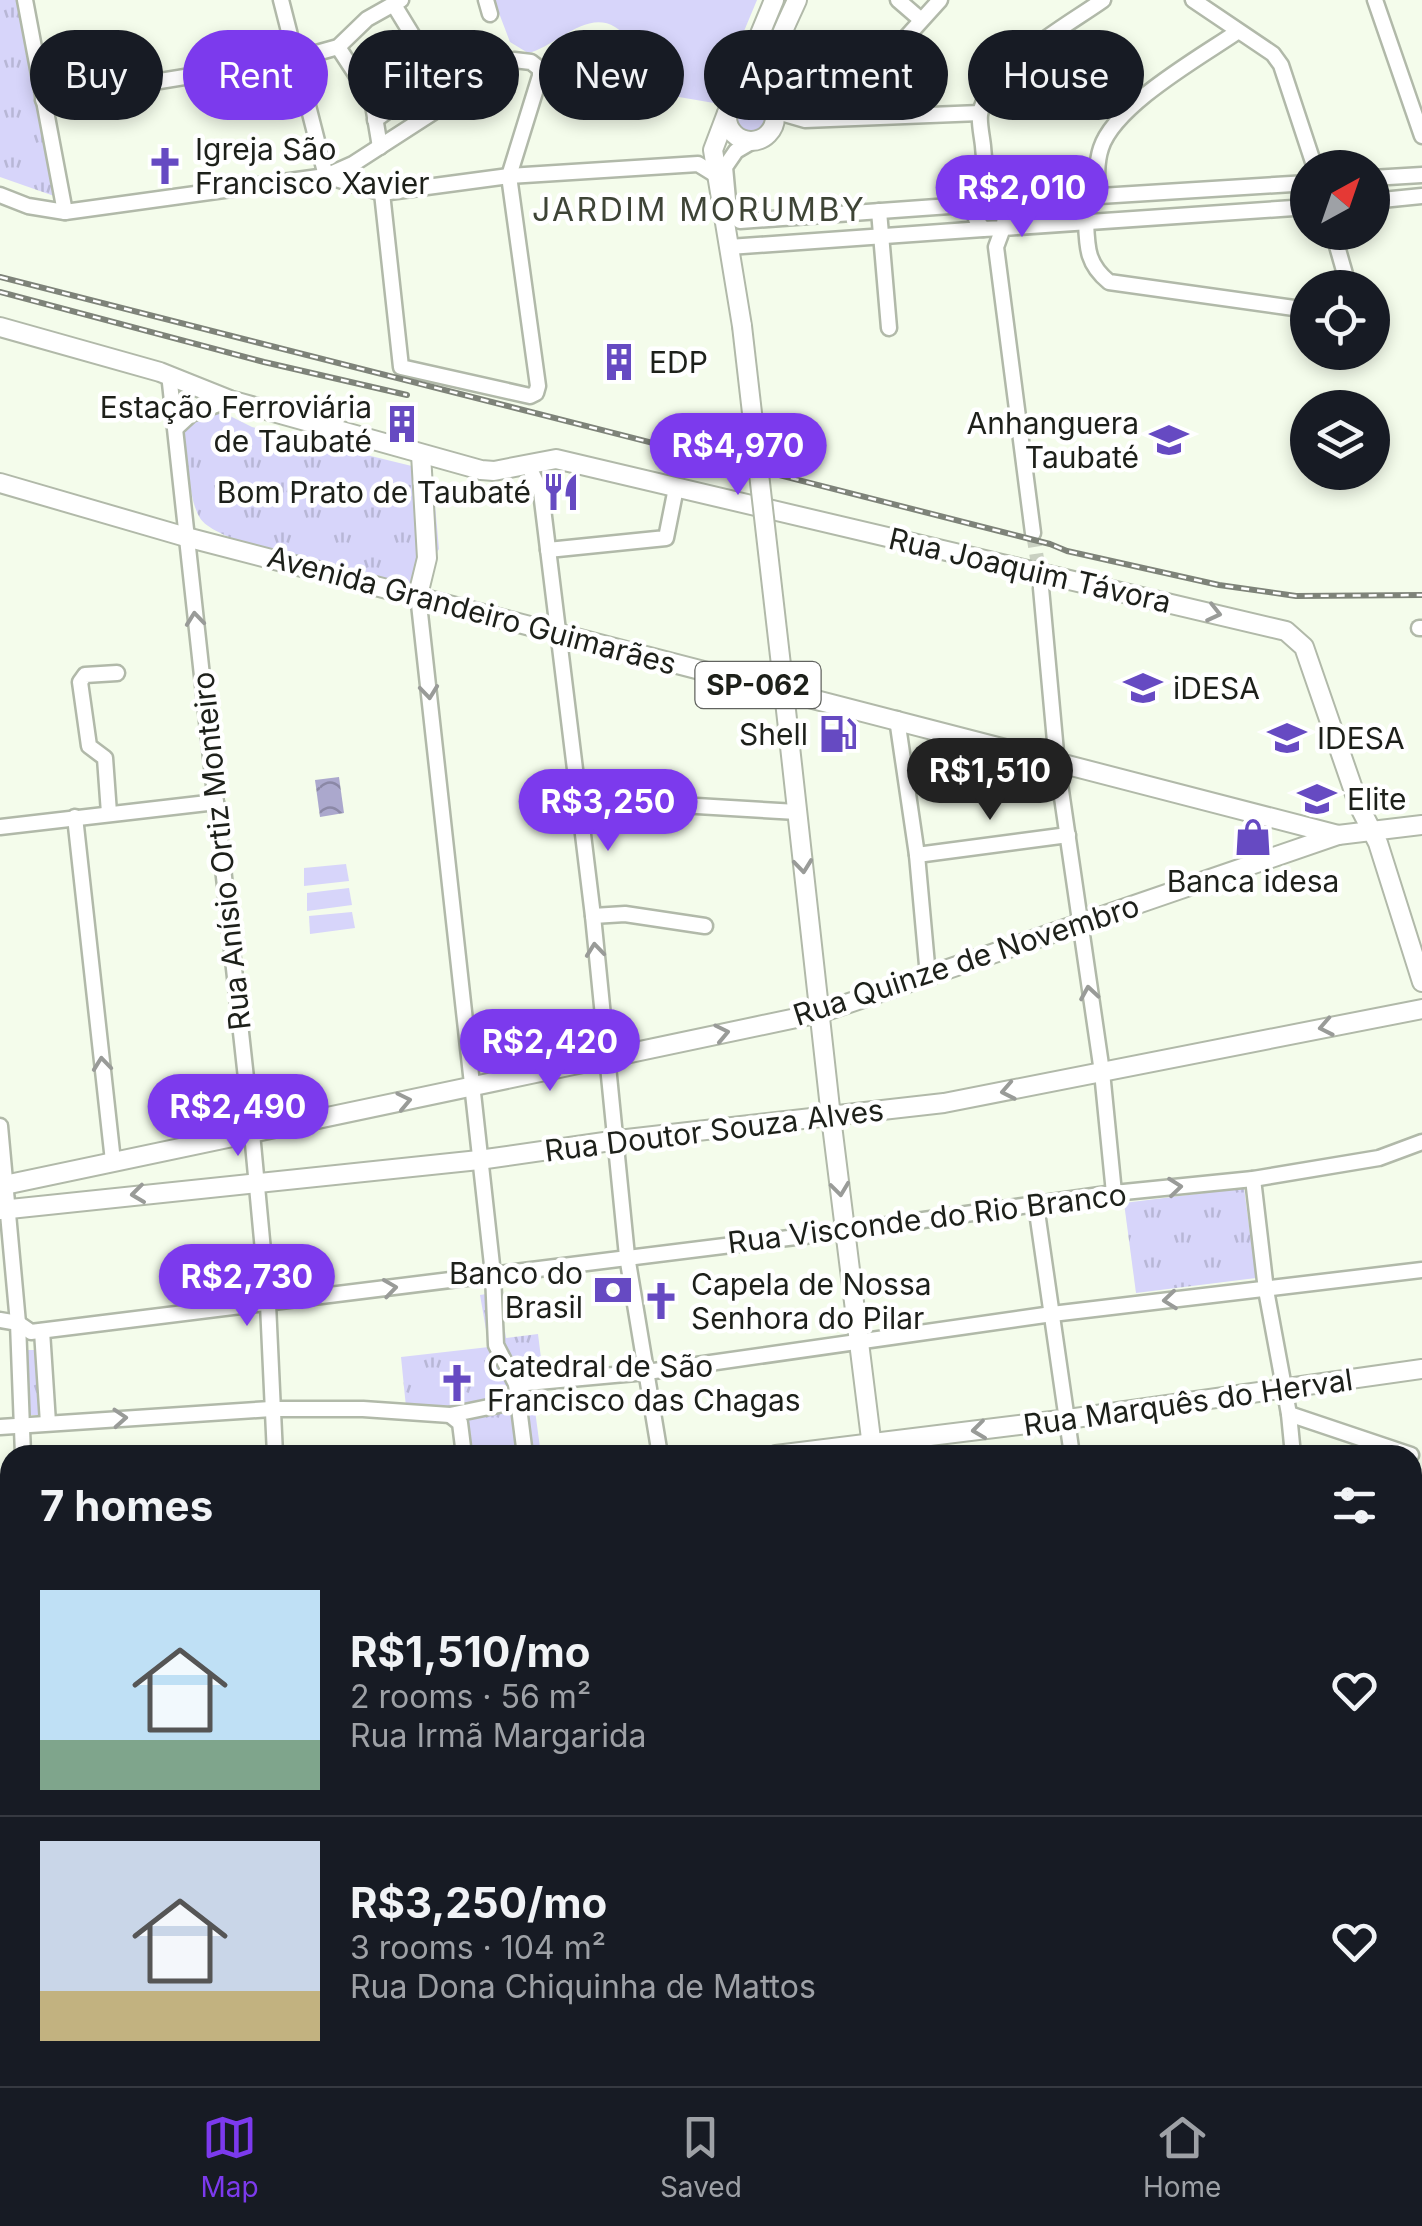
<!DOCTYPE html>
<html lang="en">
<head>
<meta charset="utf-8">
<style>
  :root { --surface:#171b24; --page:#20242c; --text:#f1f3f6; --muted:#9ea1a6; --line:#363941; --accent:#7c3aed }
  body { margin:0; font-family:Inter,sans-serif; background:var(--page); color:var(--text); height:100vh; display:flex; flex-direction:column; font-size:38px; white-space:nowrap }
  * { box-sizing:border-box; margin:0 }
  p { font-size:32px; color:var(--muted) }
  .icon { flex:none; width:55px; height:55px; fill:none; stroke:currentColor; stroke-width:2; stroke-linecap:round; stroke-linejoin:round }
  .map { position:relative; flex:1; overflow:hidden }
  .drawer { position:absolute; left:0px; top:1445px; width:1422px; height:642px; display:flex; flex-direction:column; background:var(--surface); border-radius:30px 30px 0 0; box-shadow:0 5px 15px #0003 }
  .drawer>* { flex:none }
  .banner { position:absolute; left:30px; top:30px; width:1362px; height:90px; display:flex; gap:20px }
  .needle { width:65px; rotate:40deg }
  .controls { position:absolute; left:1290px; top:150px; display:grid; gap:20px }
  .controls a { display:grid; place-items:center; width:100px; height:100px; border-radius:50%; background:var(--surface); box-shadow:0 5px 15px #0003; font-size:50px }
  .price { position:absolute; translate:-50% -85px; padding:0 22px; border-radius:35px; background:var(--accent); color:#fff; font-size:32px; line-height:65px; filter:drop-shadow(0 2px 5px #0008) }
  .price::after { content:''; position:absolute; left:50%; top:60px; width:30px; height:22px; margin-left:-15px; background:inherit; clip-path:polygon(0 0,100% 0,50% 100%) }
  .price.active { background:#222; color:#fff }
  ul { padding:0; list-style:none }
  li { display:flex; align-items:center; gap:30px; height:250px; padding:0 40px }
  li+li { border-top:2px solid var(--line) }
  li span { display:grid; place-items:center; flex:none; width:280px; height:200px; border-radius:0px; color:#555 }
  li>.icon { margin-inline-start:auto }
  span .icon { width:120px; height:120px; fill:#fffc; stroke-width:1 }
  li b { font-size:42px }
  h2 { display:flex; justify-content:space-between; align-items:center; height:120px; padding:0 40px; font-size:42px }
  .chip { padding:0 35px; border-radius:45px; background:var(--surface); box-shadow:0 5px 15px #0003; font-size:35px; line-height:90px }
  .chip.active { background:var(--accent); color:#fff }
  .dock { display:flex; justify-content:space-around; align-items:center; height:140px; border-top:2px solid var(--line); background:var(--surface); font-size:28px; color:var(--muted) }
  .dock a { display:grid; justify-items:center; gap:5px }
  .dock .active { color:var(--accent) }
  .map>svg:first-child { display:block }
  .grass { fill:#d7d5fa }
  .park { fill:url(#park-tufts) }
  .water { fill:url(#water-waves) }
  .lines { fill:none; stroke-linecap:round; stroke-linejoin:round }
  .minor-tunnel { stroke:#c9d0c1; stroke-width:14; stroke-dasharray:14 7; stroke-linecap:butt }
  .minor-casing { stroke:#b1b9a9; stroke-width:19 }
  .major-casing { stroke:#b1b9a9; stroke-width:22 }
  .minor { stroke:#fff; stroke-width:14 }
  .major { stroke:#fff; stroke-width:18 }
  .rail-casing { stroke:#7e8379; stroke-width:6 }
  .rail { stroke:#fff; stroke-width:2.5; stroke-dasharray:8; stroke-linecap:butt }
  .major-bridge-casing { stroke:#b1b9a9; stroke-width:22; stroke-linecap:butt }
  .major-bridge { stroke:#fff; stroke-width:18 }
  .oneway { stroke:#999b98 }
  .labels { text-anchor:middle; dominant-baseline:central; stroke-width:9; stroke-linejoin:round; paint-order:stroke }
  .shield { fill:#fff; stroke:#61635f; stroke-width:2.5 }
  .shield-label { font-size:28px; font-weight:bold; fill:#1d201a }
  .poi-label { font-size:30px; fill:#1d201a; stroke:#fff; text-anchor:start }
  .street-label { font-size:30px; fill:#1d201a; stroke:#fff }
  .neighbourhood-label { font-size:32px; letter-spacing:2.5px; fill:#3e4436; stroke:#fff }
</style>
</head>
<body>
<div class="map">
<svg width="1422" height="2086" viewBox="0 0 1422 2086">
  <defs>
    <pattern id="park-tufts" width="24" height="20" patternUnits="userSpaceOnUse" patternTransform="scale(2.5)"><rect width="24" height="20" fill="#d7d5fa"/><path d="M3 7l-1-3M5 7V3M7 7l1-3M15 17l-1-3M17 17v-4M19 17l1-3" fill="none" stroke="#b8b7d6"/></pattern>
    <pattern id="water-waves" width="16" height="10" patternUnits="userSpaceOnUse" patternTransform="scale(2.5)"><rect width="16" height="10" fill="#aba8cd"/><path d="M0 5q4-4 8 0t8 0" fill="none" stroke="#8b88a6"/></pattern>
  </defs>
  <rect width="100%" height="100%" fill="#f4fceb"/>
  <!-- grass -->
  <g class="grass">
    <path d="M494,0H757L714,103L591,82C612,75 648,48 615,27C586,9 554,48 528,53L510,42Z"/>
    <circle cx="751" cy="118" r="21"/>
    <path d="M346,864L349,881L304,886V868Z"/>
    <path d="M349,888L352,905L307,911V893Z"/>
    <path d="M352,912L355,928L310,934L309,916Z"/>
  </g>
  <!-- park -->
  <g class="park">
    <path d="M0,0H20L57,197L0,177Z"/>
    <path d="M218,410L252,427L420,468L434,494L439,549L413,588C375,578 216,546 200,518C189,501 187,456 183,434L200,414Z"/>
    <path d="M1244,1188L1256,1278L1136,1293L1124,1203Z"/>
    <path d="M499,1292L506,1338L538,1334L543,1374L634,1365L636,1378L532,1388L541,1455H466L454,1411L406,1407L401,1357L489,1347L480,1295Z"/>
    <path d="M23,1350H38L41,1415H26Z"/>
  </g>
  <!-- water -->
  <path class="water" d="M339,777L344,813L320,817L315,780Z"/>
  <g class="lines">
    <!-- minor-tunnel -->
    <path class="minor-tunnel" d="M1033,533L1040,578"/>
    <!-- minor casing -->
    <g class="minor-casing">
      <g id="minor">
        <path d="M25,0L65,212"/>
        <path d="M281,0L326,176"/>
        <path d="M486,0L490,14"/>
        <path d="M898,0L920,19"/>
        <path d="M1103,0C1068,25 986,69 980,115C979,124 982,136 983,146C985,169 985,185 1003,202L1308,183"/>
        <path d="M1193,0L1273,54L1281,65L1315,168"/>
        <path d="M1375,0L1422,136"/>
        <path d="M394,5L438,77"/>
        <path d="M338,47L372,99L380,147"/>
        <path d="M43,100L295,59L338,47L367,19L401,0"/>
        <path d="M774,111L805,120L980,113"/>
        <path d="M815,119L853,96L940,0"/>
        <path d="M375,120L469,53L485,51L496,58L502,68"/>
        <path d="M753,141L736,151L725,167L729,211L740,221L978,204L989,200L1003,202L1007,208L1003,228L983,229L976,219L978,204"/>
        <path d="M326,176L382,193L509,176L698,164L719,177"/>
        <path d="M1372,178L1422,175"/>
        <path d="M0,195L28,206L65,212L326,176L353,164L514,60L531,62L540,69V76L509,176L538,386L536,393L530,396L401,367L382,193"/>
        <path d="M1098,195C1097,179 1096,163 1101,148C1115,105 1199,58 1237,32"/>
        <path d="M1372,201L1422,196"/>
        <path d="M879,211L889,328"/>
        <path d="M1086,221C1087,248 1087,264 1109,282L1308,310"/>
        <path d="M1333,232L1349,288"/>
        <path d="M729,247L983,229"/>
        <path d="M170,383L252,1133L268,1304L275,1455"/>
        <path d="M177,427L191,414L230,400"/>
        <path d="M528,465L541,492L593,916L627,1256L660,1455"/>
        <path d="M1033,533L996,247L1003,228L1308,207"/>
        <path d="M548,550L666,538L676,488"/>
        <path d="M1041,588L1057,763L1102,1072L1114,1193"/>
        <path d="M418,595L493,1274L496,1345L516,1384L525,1455"/>
        <path d="M1419,628H1422"/>
        <path d="M897,719L917,855L928,976"/>
        <path d="M579,799L797,812"/>
        <path d="M109,813L105,758L89,746L80,682L85,675L117,673"/>
        <path d="M75,817L113,1161"/>
        <path d="M0,827L216,802"/>
        <path d="M917,855L1068,835"/>
        <path d="M593,916L625,914L705,926"/>
        <path d="M0,1126L18,1323L23,1455"/>
        <path d="M1253,1179L1266,1290L1289,1414L1293,1455"/>
        <path d="M1036,1205L1072,1455"/>
        <path d="M0,1320L18,1323L31,1332L845,1231L1114,1193L1253,1179L1379,1158L1422,1142"/>
        <path d="M42,1331L48,1423"/>
        <path d="M516,1384L647,1372L1052,1314L1422,1270"/>
        <path d="M1289,1414L1411,1455"/>
        <path d="M450,1415L460,1423L464,1455"/>
        <path d="M0,1427L271,1409H363L450,1415L518,1401"/>
        <path d="M1412,1598L1422,1597"/>
        <path d="M0,1703L10,1701"/>
        <path d="M1412,1842L1415,1871"/>
        <path d="M0,1853L10,1854"/>
        <path d="M1412,1904L1422,1903"/>
        <path d="M0,2071H10"/>
        <path d="M70,2078L71,2086"/>
        <path d="M202,2078L203,2086"/>
        <path d="M330,2078L331,2086"/>
        <path d="M405,2078L406,2086"/>
        <path d="M693,2078L695,2086"/>
        <path d="M821,2078L822,2086"/>
        <path d="M1332,2078L1359,2086"/>
        <path d="M476,2086L510,2078"/>
        <path d="M1171,2086V2078"/>
        <path d="M1268,2086L1269,2078"/>
        <path d="M1372,2086L1373,2078"/>
      </g>
    </g>
    <!-- major casing -->
    <g class="major-casing">
      <g id="major">
        <circle cx="751" cy="117" r="24"/>
        <path d="M731,104L774,0"/>
        <path d="M771,104C763,66 782,34 797,0"/>
        <path d="M727,113L713,150L742,326"/>
        <path d="M0,327L160,372L230,400L481,470L494,471L556,459L1286,631L1304,647L1359,806L1378,843L1422,982"/>
        <path d="M0,483L186,537L1338,835"/>
        <path d="M418,595L427,558L421,454"/>
        <path d="M781,665L831,1117L873,1455"/>
        <path d="M0,1186L820,1013L1338,835L1422,825"/>
        <path d="M0,1210L479,1160L618,1140L944,1103L1422,1009"/>
        <path d="M776,1455L1068,1419L1422,1369"/>
        <path d="M0,1559L10,1558"/>
        <path d="M1412,1693L1422,1690"/>
        <path d="M1412,1713L1422,1708"/>
        <path d="M0,1955L10,1956"/>
        <path d="M0,1975L10,1976"/>
        <path d="M913,2086V2078"/>
      </g>
    </g>
    <!-- minor -->
    <use href="#minor" class="minor"/>
    <!-- major -->
    <use href="#major" class="major"/>
    <!-- rail casing -->
    <g class="rail-casing">
      <g id="rail">
        <path d="M0,277L1050,544L1067,551L1219,585L1296,596L1422,595"/>
        <path d="M0,292L264,362L407,395"/>
      </g>
    </g>
    <!-- rail -->
    <use href="#rail" class="rail"/>
    <!-- major-bridge casing -->
    <g class="major-bridge-casing">
      <path id="major-bridge" d="M742,326L781,665"/>
    </g>
    <!-- major-bridge -->
    <use href="#major-bridge" class="major-bridge"/>
  </g>
  <!-- one-way arrows -->
  <defs><path id="oneway-chevron" d="M-2-3.5L2.5 0L-2 3.5" fill="none" stroke-width="1.6" stroke-linecap="round" stroke-linejoin="round" transform="scale(2.5)"/></defs>
  <g class="oneway">
    <use href="#oneway-chevron" transform="translate(1214 613) rotate(13)"/>
    <use href="#oneway-chevron" transform="translate(195 619) rotate(-96)"/>
    <use href="#oneway-chevron" transform="translate(429 692) rotate(84)"/>
    <use href="#oneway-chevron" transform="translate(803 866) rotate(84)"/>
    <use href="#oneway-chevron" transform="translate(595 950) rotate(-96)"/>
    <use href="#oneway-chevron" transform="translate(1089 993) rotate(-99)"/>
    <use href="#oneway-chevron" transform="translate(1326 1027) rotate(169)"/>
    <use href="#oneway-chevron" transform="translate(722 1033) rotate(-12)"/>
    <use href="#oneway-chevron" transform="translate(102 1064) rotate(-96)"/>
    <use href="#oneway-chevron" transform="translate(1008 1091) rotate(169)"/>
    <use href="#oneway-chevron" transform="translate(404 1101) rotate(-12)"/>
    <use href="#oneway-chevron" transform="translate(1175 1187) rotate(-6)"/>
    <use href="#oneway-chevron" transform="translate(840 1189) rotate(83)"/>
    <use href="#oneway-chevron" transform="translate(138 1194) rotate(173)"/>
    <use href="#oneway-chevron" transform="translate(390 1288) rotate(-8)"/>
    <use href="#oneway-chevron" transform="translate(1170 1300) rotate(174)"/>
    <use href="#oneway-chevron" transform="translate(120 1418) rotate(-4)"/>
    <use href="#oneway-chevron" transform="translate(979 1430) rotate(173)"/>
  </g>
  <!-- icons -->
  <defs>
    <g id="church-bare" transform="scale(3)"><path d="M-1.2-6h2.4v3.5h3.3v2.4h-3.3V6h-2.4V-.1h-3.3v-2.4h3.3Z" fill="#664ac2" stroke="#fff" stroke-width="2.5" paint-order="stroke"/></g>
    <g id="building-bare" transform="scale(3)"><path d="M-4-6H4V6H1V3H-1V6H-4ZM-2.5-4.3h1.7v1.8h-1.7ZM.8-4.3h1.7v1.8H.8ZM-2.5-1h1.7V.8h-1.7ZM.8-1h1.7V.8H.8Z" fill="#664ac2" stroke="#fff" stroke-width="2.5" paint-order="stroke"/></g>
    <g id="university-bare" transform="scale(3)"><path d="M0-5L7-2L0 1L-7-2ZM-4 1L0 2.5L4 1V4Q0 6-4 4Z" fill="#664ac2" stroke="#fff" stroke-width="2.5" paint-order="stroke"/></g>
    <g id="restaurant-bare" transform="scale(3)"><path d="M-5-6h1v4h1v-4h1v4h1v-4h1v5L-1.5 .5V6h-2V.5L-5-1ZM5-6V6H3V1.5H1.5Q1.5-4 5-6Z" fill="#664ac2" stroke="#fff" stroke-width="2.5" paint-order="stroke"/></g>
    <g id="school-bare" transform="scale(3)"><path d="M0-5L7-2L0 1L-7-2ZM-4 1L0 2.5L4 1V4Q0 6-4 4Z" fill="#664ac2" stroke="#fff" stroke-width="2.5" paint-order="stroke"/></g>
    <g id="fuel-bare" transform="scale(3)"><path d="M-5.5-6h7V0h2V4h1.3V-2.5L3-4.5l.8-.8L6-3V5H2.5V1h-1V6h-7ZM-4.2-4.7v3.2H.2V-4.7Z" fill="#664ac2" stroke="#fff" stroke-width="2.5" paint-order="stroke"/></g>
    <g id="shop-bare" transform="scale(3)"><path d="M-5-2.5h2.3a2.7 3.5 0 0 1 5.4 0H5L5.5 6h-11ZM-1.5-2.5h3a1.5 2.3 0 0 0-3 0Z" fill="#664ac2" stroke="#fff" stroke-width="2.5" paint-order="stroke"/></g>
    <g id="bank-bare" transform="scale(3)"><path d="M-6-4H6V4H-6ZM0-2.3a2.3 2.3 0 1 0 0 4.6a2.3 2.3 0 1 0 0-4.6Z" fill="#664ac2" stroke="#fff" stroke-width="2.5" paint-order="stroke"/></g>
  </defs>
  <g fill-rule="evenodd">
    <use href="#church-bare" x="165" y="166"/>
    <use href="#building-bare" x="619" y="362"/>
    <use href="#building-bare" x="402" y="424"/>
    <use href="#university-bare" x="1169" y="440"/>
    <use href="#restaurant-bare" x="561" y="492"/>
    <use href="#school-bare" x="1143" y="688"/>
    <use href="#fuel-bare" x="838" y="734"/>
    <use href="#school-bare" x="1287" y="738"/>
    <use href="#school-bare" x="1317" y="799"/>
    <use href="#shop-bare" x="1253" y="837"/>
    <use href="#bank-bare" x="613" y="1290"/>
    <use href="#church-bare" x="661" y="1301"/>
    <use href="#church-bare" x="457" y="1383"/>
  </g>
  <g class="labels">
    <!-- shield labels -->
    <rect class="shield" x="695.5" y="662" width="125" height="46" rx="8"/>
    <g class="shield-label">
      <text x="758" y="685">SP-062</text>
    </g>
    <!-- poi labels -->
    <g class="poi-label">
      <text x="195" y="149">Igreja São<tspan x="195" dy="34">Francisco Xavier</tspan></text>
      <text x="649" y="362">EDP</text>
      <text x="372" y="407" text-anchor="end">Estação Ferroviária<tspan x="372" dy="34">de Taubaté</tspan></text>
      <text x="1139" y="423" text-anchor="end">Anhanguera<tspan x="1139" dy="34">Taubaté</tspan></text>
      <text x="531" y="492" text-anchor="end">Bom Prato de Taubaté</text>
      <text x="1173" y="688">iDESA</text>
      <text x="808" y="734" text-anchor="end">Shell</text>
      <text x="1317" y="738">IDESA</text>
      <text x="1347" y="799">Elite</text>
      <text x="1253" y="881" text-anchor="middle">Banca idesa</text>
      <text x="583" y="1273" text-anchor="end">Banco do<tspan x="583" dy="34">Brasil</tspan></text>
      <text x="691" y="1284">Capela de Nossa<tspan x="691" dy="34">Senhora do Pilar</tspan></text>
      <text x="487" y="1366">Catedral de São<tspan x="487" dy="34">Francisco das Chagas</tspan></text>
    </g>
    <!-- street labels -->
    <g class="street-label">
      <text transform="translate(1030 570) rotate(13)">Rua Joaquim Távora</text>
      <text transform="translate(472 610) rotate(15)">Avenida Grandeiro Guimarães</text>
      <text transform="translate(221 851) rotate(-96)">Rua Anísio Ortiz Monteiro</text>
      <text transform="translate(966 960) rotate(-18)">Rua Quinze de Novembro</text>
      <text transform="translate(714 1130) rotate(-7)">Rua Doutor Souza Alves</text>
      <text transform="translate(927 1218) rotate(-7)">Rua Visconde do Rio Branco</text>
      <text transform="translate(1188 1402) rotate(-8)">Rua Marquês do Herval</text>
    </g>
    <!-- neighbourhood labels -->
    <g class="neighbourhood-label">
      <text x="699" y="209">JARDIM MORUMBY</text>
    </g>
  </g>
</svg>
<div class="controls">
<a><svg class="needle" viewBox="-14 -14 28 28"><path d="M0-13l5 13h-10z" fill="#e53935"/><path d="M0 13l5-13h-10z" fill="#9ea1a6"/></svg></a>
<a><svg class="icon" aria-label="locate" viewBox="0 0 24 24"><circle cx="12" cy="12" r="6"/><path d="M12 2v4M12 18v4M2 12h4M18 12h4"/></svg></a>
<a><svg class="icon" aria-label="layers" viewBox="0 0 24 24"><path d="M12 4l9 5-9 5-9-5zM3 14l9 5 9-5"/></svg></a>
</div>
<b class="price" style="left:1022px;top:240px">R$2,010</b>
<b class="price" style="left:738px;top:498px">R$4,970</b>
<b class="price active" style="left:990px;top:823px">R$1,510</b>
<b class="price" style="left:608px;top:854px">R$3,250</b>
<b class="price" style="left:550px;top:1094px">R$2,420</b>
<b class="price" style="left:238px;top:1159px">R$2,490</b>
<b class="price" style="left:247px;top:1329px">R$2,730</b>
<div class="banner">
<a class="chip">Buy</a>
<a class="chip active">Rent</a>
<a class="chip">Filters</a>
<a class="chip">New</a>
<a class="chip">Apartment</a>
<a class="chip">House</a>
</div>
<section class="drawer">
<h2>7 homes<svg class="icon" aria-label="filters" viewBox="0 0 24 24"><path d="M4 7h16M4 17h16"/><circle cx="9" cy="7" r="2"/><circle cx="15" cy="17" r="2"/></svg></h2>
<ul>
<li><span style="background:linear-gradient(#bfe0f5 75%,#7fa58c 0)"><svg class="icon" aria-label="home" viewBox="0 0 24 24"><path d="M3 11l9-7 9 7M6 9v11h12V9"/></svg></span><div><b>R$1,510/mo</b><p>2 rooms · 56 m²</p><p>Rua Irmã Margarida</p></div><svg class="icon" aria-label="heart" viewBox="0 0 24 24"><path d="M12 20l-8-8c-3-5 5-10 8-4 3-6 11-1 8 4z"/></svg></li>
<li><span style="background:linear-gradient(#c9d6e8 75%,#c2b280 0)"><svg class="icon" aria-label="home" viewBox="0 0 24 24"><path d="M3 11l9-7 9 7M6 9v11h12V9"/></svg></span><div><b>R$3,250/mo</b><p>3 rooms · 104 m²</p><p>Rua Dona Chiquinha de Mattos</p></div><svg class="icon" aria-label="heart" viewBox="0 0 24 24"><path d="M12 20l-8-8c-3-5 5-10 8-4 3-6 11-1 8 4z"/></svg></li>
</ul>
</section>
</div>
<nav class="dock">
<a class="active"><svg class="icon" aria-label="map" viewBox="0 0 24 24"><path d="M3 6l6-2 6 2 6-2v14l-6 2-6-2-6 2zM9 4v14M15 6v14"/></svg>Map</a>
<a><svg class="icon" aria-label="saved" viewBox="0 0 24 24"><path d="M7 4h10v16l-5-4-5 4z"/></svg>Saved</a>
<a><svg class="icon" aria-label="home" viewBox="0 0 24 24"><path d="M3 11l9-7 9 7M6 9v11h12V9"/></svg>Home</a>
</nav>
</body>
</html>
